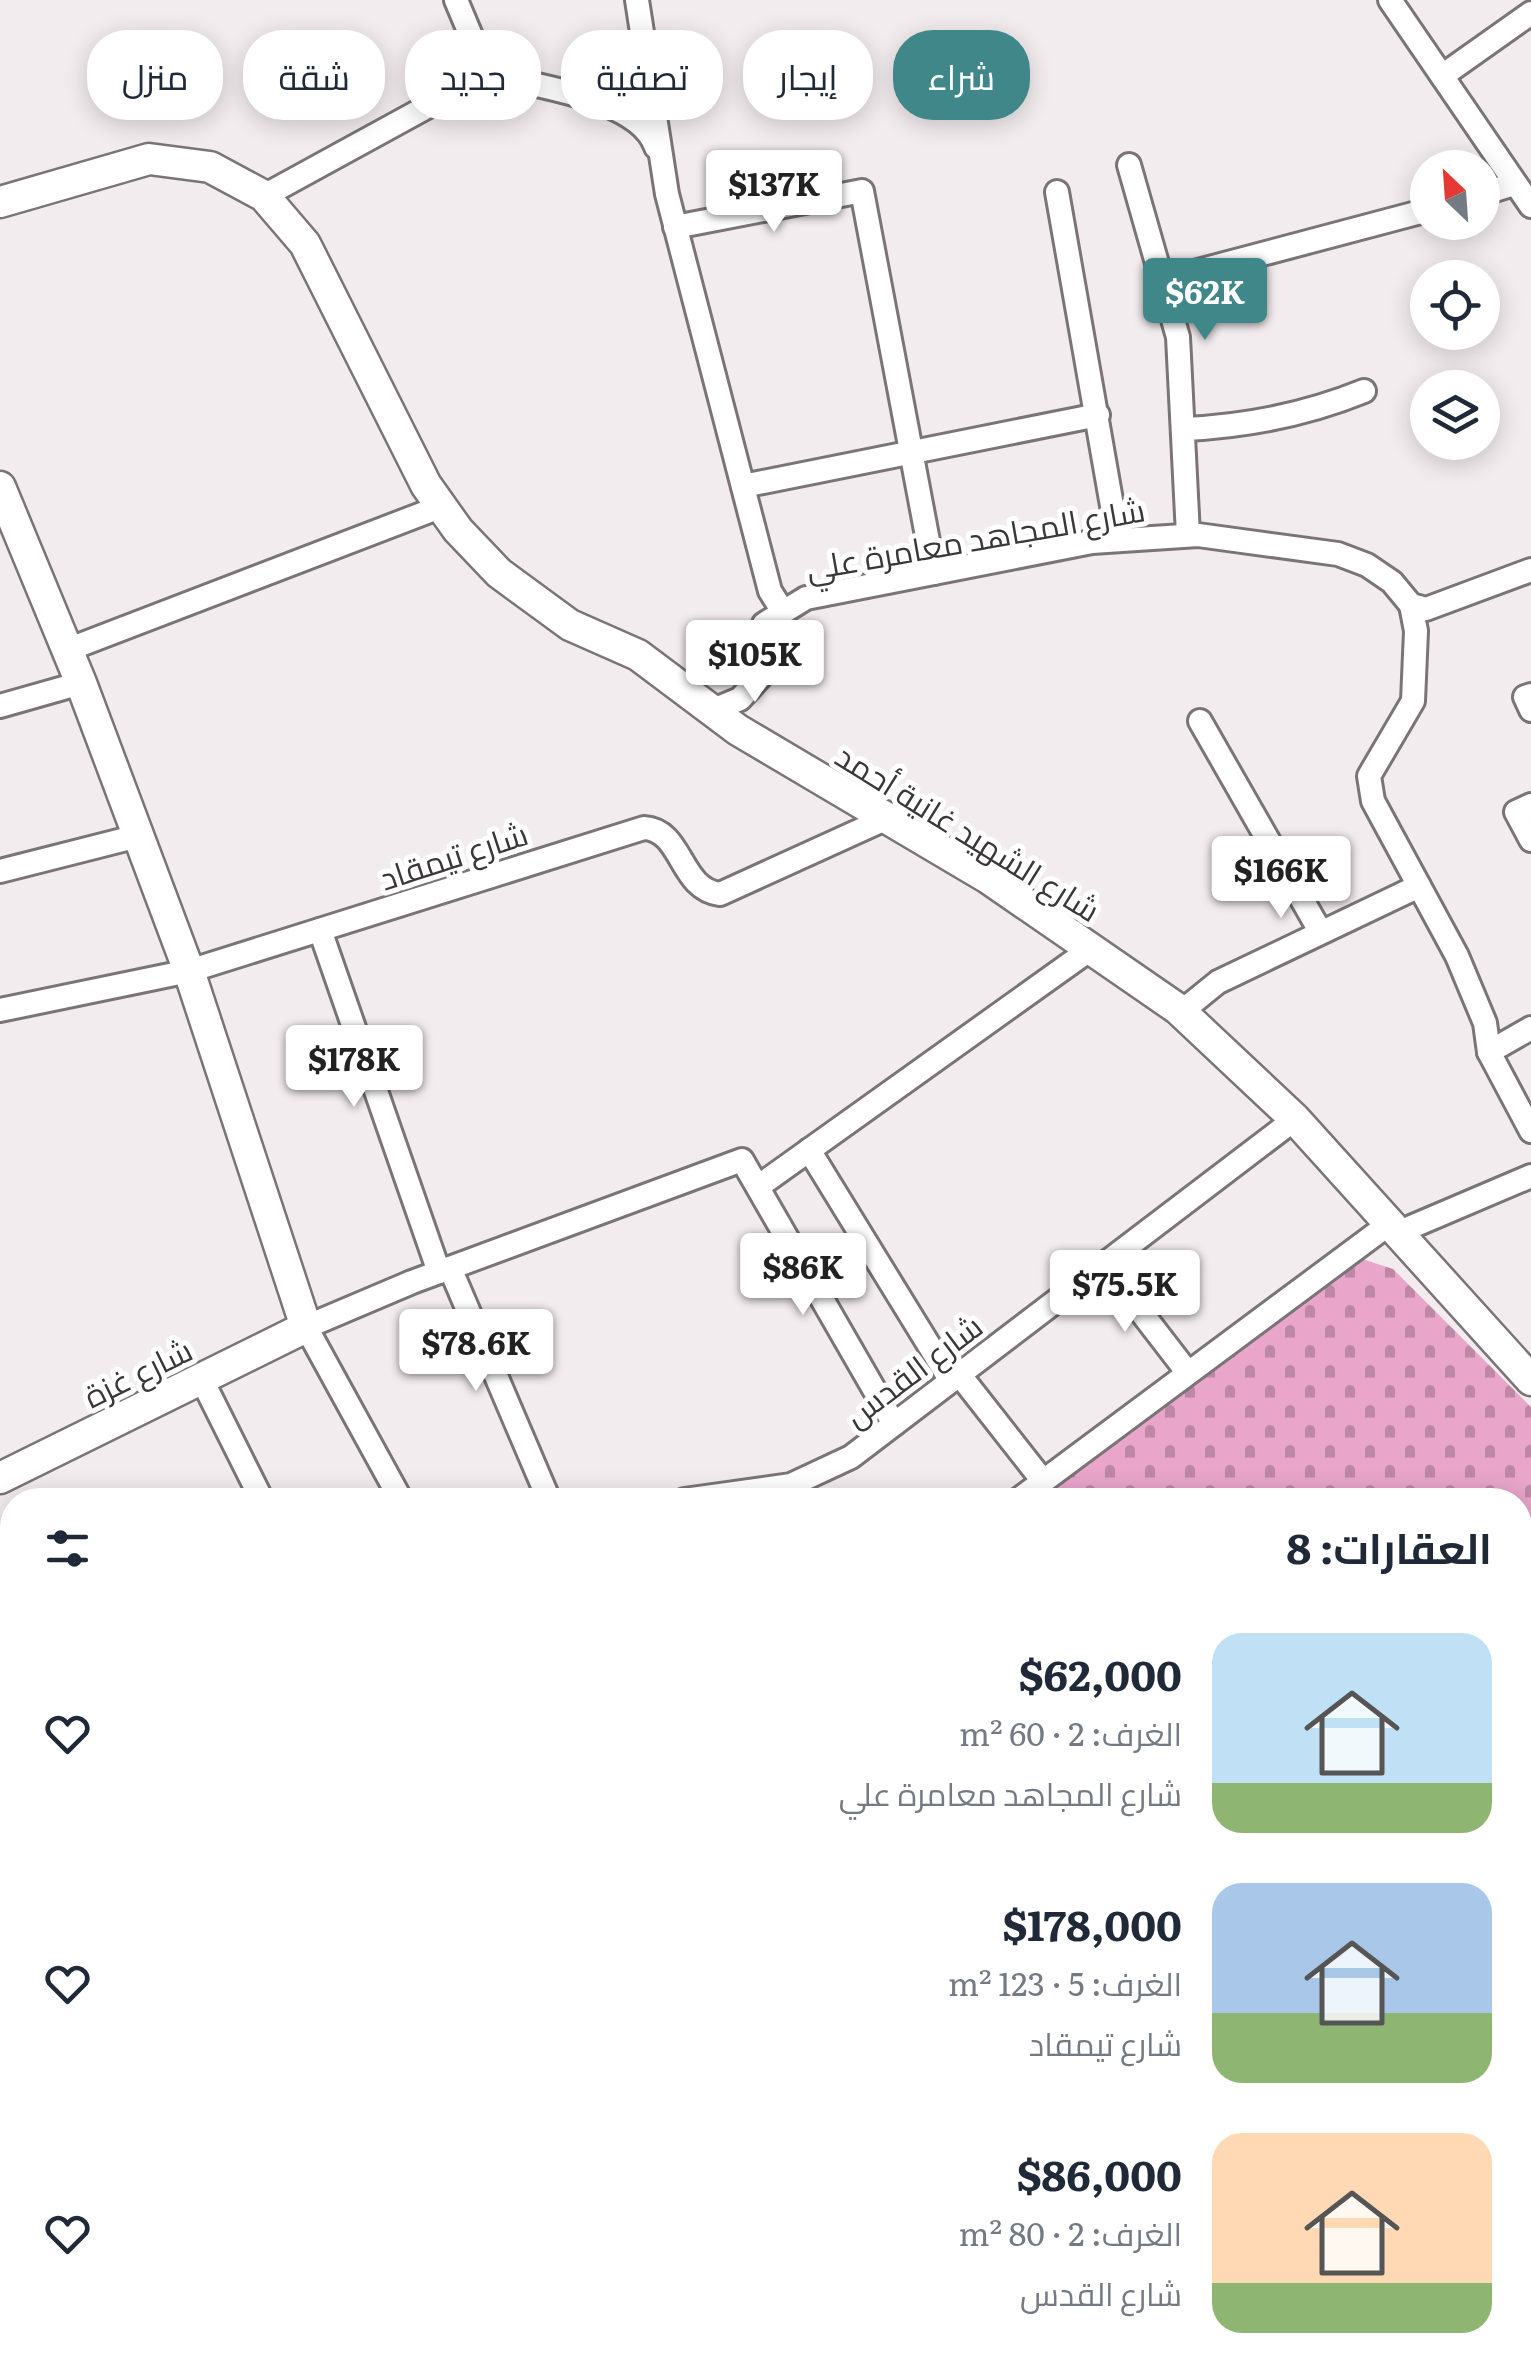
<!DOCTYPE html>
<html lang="ar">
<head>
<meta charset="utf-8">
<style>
  :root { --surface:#fff; --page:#f6f6f7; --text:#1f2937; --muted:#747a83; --accent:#3f8788 }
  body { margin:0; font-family:Literata,Cairo,serif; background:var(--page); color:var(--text); direction:rtl; height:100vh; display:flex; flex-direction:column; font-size:38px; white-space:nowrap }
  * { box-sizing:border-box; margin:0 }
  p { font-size:32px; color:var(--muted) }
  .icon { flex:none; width:55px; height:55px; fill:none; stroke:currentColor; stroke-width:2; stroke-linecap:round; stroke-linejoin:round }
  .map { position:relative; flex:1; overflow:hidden; direction:ltr }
  .drawer { position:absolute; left:0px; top:1488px; width:1532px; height:892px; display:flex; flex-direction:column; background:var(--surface); border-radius:40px 40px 0 0; box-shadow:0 5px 25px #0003; direction:rtl }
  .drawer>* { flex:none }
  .guide { position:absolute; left:30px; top:30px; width:1000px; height:90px; direction:rtl; display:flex; gap:20px }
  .needle { width:65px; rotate:335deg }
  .fabs { position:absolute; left:1410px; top:150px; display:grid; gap:20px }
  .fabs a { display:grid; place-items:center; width:90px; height:90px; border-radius:50%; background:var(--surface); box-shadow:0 5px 25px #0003; font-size:50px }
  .price { position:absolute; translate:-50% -85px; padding:0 22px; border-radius:10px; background:#fff; color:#222; font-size:32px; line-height:65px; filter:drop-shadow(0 2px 5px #0008) }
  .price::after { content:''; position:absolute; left:50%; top:60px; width:30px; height:22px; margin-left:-15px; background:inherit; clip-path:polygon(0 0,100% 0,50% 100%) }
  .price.on { background:var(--accent); color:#fff }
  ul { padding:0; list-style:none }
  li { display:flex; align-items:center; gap:30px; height:250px; padding:0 40px }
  li span { display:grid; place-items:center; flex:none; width:280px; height:200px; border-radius:30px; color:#555 }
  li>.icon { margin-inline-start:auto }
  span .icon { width:120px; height:120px; fill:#fffc; stroke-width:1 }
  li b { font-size:42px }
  h2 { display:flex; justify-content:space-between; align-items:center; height:120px; padding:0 40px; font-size:42px }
  .tag { padding:0 35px; border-radius:40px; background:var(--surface); box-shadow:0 5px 25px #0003; font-size:35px; line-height:90px }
  .tag.on { background:var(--accent); color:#fff }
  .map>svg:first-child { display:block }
  .cemetery { fill:url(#cemetery-stones) }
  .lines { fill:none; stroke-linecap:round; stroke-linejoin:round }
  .street-casing { stroke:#7b7477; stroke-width:28 }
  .secondary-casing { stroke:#7b7477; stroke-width:35 }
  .street { stroke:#fff; stroke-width:22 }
  .secondary { stroke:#fff; stroke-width:30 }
  .labels { text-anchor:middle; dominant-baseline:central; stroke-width:10; stroke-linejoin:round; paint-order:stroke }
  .street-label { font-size:32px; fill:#3a3738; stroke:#fff }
</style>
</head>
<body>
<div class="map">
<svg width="1531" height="2378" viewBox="0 0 1531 2378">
  <defs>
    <pattern id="cemetery-stones" width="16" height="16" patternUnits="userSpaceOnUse" patternTransform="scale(2.5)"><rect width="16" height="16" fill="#e9a5ca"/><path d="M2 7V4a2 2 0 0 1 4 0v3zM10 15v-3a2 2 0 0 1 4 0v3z" fill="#be87a5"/></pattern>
  </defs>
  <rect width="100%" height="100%" fill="#f3ecef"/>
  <!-- cemetery -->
  <path class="cemetery" d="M1362,1259L1393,1269L1531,1407V1639L1520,1645V1500H1039Z"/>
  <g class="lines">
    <!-- street casing -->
    <g class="street-casing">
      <g id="street">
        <path d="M456,0L487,74"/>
        <path d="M637,0L667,194L770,591L782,610"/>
        <path d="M1390,0L1531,206"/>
        <path d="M1442,76L1531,13"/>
        <path d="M1129,165L1178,337L1188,535"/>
        <path d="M1057,192L1118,540"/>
        <path d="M1482,194L1514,184"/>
        <path d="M264,196L487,74C534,86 640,98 656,147"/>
        <path d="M675,227L862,191L934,573"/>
        <path d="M1164,280L1428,210"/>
        <path d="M1185,429C1248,426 1305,415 1364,391"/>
        <path d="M743,486L1098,415"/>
        <path d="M1411,605L1416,631L1413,701L1369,776L1373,801L1457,956L1485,1023L1489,1052L1531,1131"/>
        <path d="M67,650L440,507"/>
        <path d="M1531,695L1525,697L1531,710"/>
        <path d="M0,706L81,683"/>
        <path d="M711,711L740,699L761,676L764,624L806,598L1092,542L1198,535L1338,554L1367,565L1392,582L1411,605L1426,609L1531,570"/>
        <path d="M1200,721L1320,931"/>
        <path d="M1531,805L1516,812L1531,840"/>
        <path d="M0,871L138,836"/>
        <path d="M320,930L439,1272"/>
        <path d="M0,1010L189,971L644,828C683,830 679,889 720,894L885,819"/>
        <path d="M1181,1012L1218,982L1419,886"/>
        <path d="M1489,1052L1531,1028"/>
        <path d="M809,1150L951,1381"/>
        <path d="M759,1186L1092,948"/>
        <path d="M1397,1233L1531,1176"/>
        <path d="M1104,1264L1188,1373"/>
        <path d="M450,1268L549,1500"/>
        <path d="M959,1374L1043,1481"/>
        <path d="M201,1378L262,1500"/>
        <path d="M401,1500L306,1327L412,1282L742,1160L894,1424"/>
        <path d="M684,1500L791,1485L851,1457L1295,1119"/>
        <path d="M1018,1500L1389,1224"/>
        <path d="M0,1586L12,1611"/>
        <path d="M1520,1656L1531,1650"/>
        <path d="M0,1706L12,1700"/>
        <path d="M1520,1805L1531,1825"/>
        <path d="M0,1867L12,1892"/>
        <path d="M0,1951L12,1943"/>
        <path d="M1520,2002L1531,2021"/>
        <path d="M1521,2090L1531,2106"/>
        <path d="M0,2108L12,2101"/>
        <path d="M1520,2203L1531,2196"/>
        <path d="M0,2301L12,2295"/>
        <path d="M304,2368L309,2378"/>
        <path d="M377,2368L384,2378"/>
        <path d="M699,2368L705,2378"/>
        <path d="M845,2368L851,2378"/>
        <path d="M991,2368L997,2378"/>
        <path d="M1099,2368L1106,2378"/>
        <path d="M1382,2368L1388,2378"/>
        <path d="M118,2378L138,2368"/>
        <path d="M330,2378L344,2368"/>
        <path d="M1025,2378L1042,2368"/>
      </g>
    </g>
    <!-- secondary casing -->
    <g class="secondary-casing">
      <g id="secondary">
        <path d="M0,202L149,159L210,167L264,196L305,244L426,485L458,530L499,573L570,625L638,655L738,730L988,878L1178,1009L1295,1119L1531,1380"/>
        <path d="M0,487L81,683L189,971L306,1327L0,1478"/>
        <path d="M1492,2378L1508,2368"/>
      </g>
    </g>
    <!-- street -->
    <use href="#street" class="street"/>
    <!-- secondary -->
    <use href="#secondary" class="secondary"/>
  </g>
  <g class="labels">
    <!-- street labels -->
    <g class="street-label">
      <text transform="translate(975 537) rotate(-10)">شارع المجاهد معامرة علي</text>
      <text transform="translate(969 831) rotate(32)">شارع الشهيد غانية أحمد</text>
      <text transform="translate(453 854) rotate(-18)">شارع تيمقاد</text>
      <text transform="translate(912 1369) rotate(-37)">شارع القدس</text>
      <text transform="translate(137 1371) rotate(-26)">شارع غزة</text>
    </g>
  </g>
</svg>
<div class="fabs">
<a><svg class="needle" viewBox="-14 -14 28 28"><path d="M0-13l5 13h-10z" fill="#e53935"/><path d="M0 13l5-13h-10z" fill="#747a83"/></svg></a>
<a><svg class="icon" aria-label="locate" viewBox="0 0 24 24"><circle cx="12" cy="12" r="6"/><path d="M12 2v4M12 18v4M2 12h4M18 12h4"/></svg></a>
<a><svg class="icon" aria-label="layers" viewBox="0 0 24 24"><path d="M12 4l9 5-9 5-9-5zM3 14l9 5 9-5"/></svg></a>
</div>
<b class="price" style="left:774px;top:235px">$137K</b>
<b class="price on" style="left:1205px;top:343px">$62K</b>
<b class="price" style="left:755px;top:705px">$105K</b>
<b class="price" style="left:1281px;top:921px">$166K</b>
<b class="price" style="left:354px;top:1110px">$178K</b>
<b class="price" style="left:803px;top:1318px">$86K</b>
<b class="price" style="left:1125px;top:1335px">$75.5K</b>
<b class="price" style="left:476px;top:1394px">$78.6K</b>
<div class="guide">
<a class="tag on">شراء</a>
<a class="tag">إيجار</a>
<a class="tag">تصفية</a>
<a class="tag">جديد</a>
<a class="tag">شقة</a>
<a class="tag">منزل</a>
</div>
<section class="drawer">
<h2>العقارات: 8<svg class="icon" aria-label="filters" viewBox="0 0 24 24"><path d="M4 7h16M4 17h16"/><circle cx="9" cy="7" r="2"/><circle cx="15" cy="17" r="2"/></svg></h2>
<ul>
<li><span style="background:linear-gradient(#bfe0f5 75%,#8fb573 0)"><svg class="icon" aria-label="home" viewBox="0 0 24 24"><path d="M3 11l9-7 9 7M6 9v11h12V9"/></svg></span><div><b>$62,000</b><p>الغرف: 2 · 60 m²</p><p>شارع المجاهد معامرة علي</p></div><svg class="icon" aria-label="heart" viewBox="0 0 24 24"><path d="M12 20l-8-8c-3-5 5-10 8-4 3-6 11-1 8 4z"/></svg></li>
<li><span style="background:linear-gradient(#a9c7e8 65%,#8fb573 0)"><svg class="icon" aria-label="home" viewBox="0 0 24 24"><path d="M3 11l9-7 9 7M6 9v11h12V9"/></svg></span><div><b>$178,000</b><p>الغرف: 5 · 123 m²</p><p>شارع تيمقاد</p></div><svg class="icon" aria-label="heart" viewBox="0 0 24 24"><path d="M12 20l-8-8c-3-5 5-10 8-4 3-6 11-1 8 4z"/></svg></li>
<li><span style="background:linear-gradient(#ffd9b3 75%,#8fb573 0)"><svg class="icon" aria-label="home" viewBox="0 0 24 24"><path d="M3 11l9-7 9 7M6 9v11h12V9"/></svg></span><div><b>$86,000</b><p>الغرف: 2 · 80 m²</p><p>شارع القدس</p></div><svg class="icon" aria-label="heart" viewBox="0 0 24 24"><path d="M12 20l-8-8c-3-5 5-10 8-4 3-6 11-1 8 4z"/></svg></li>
</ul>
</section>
</div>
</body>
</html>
